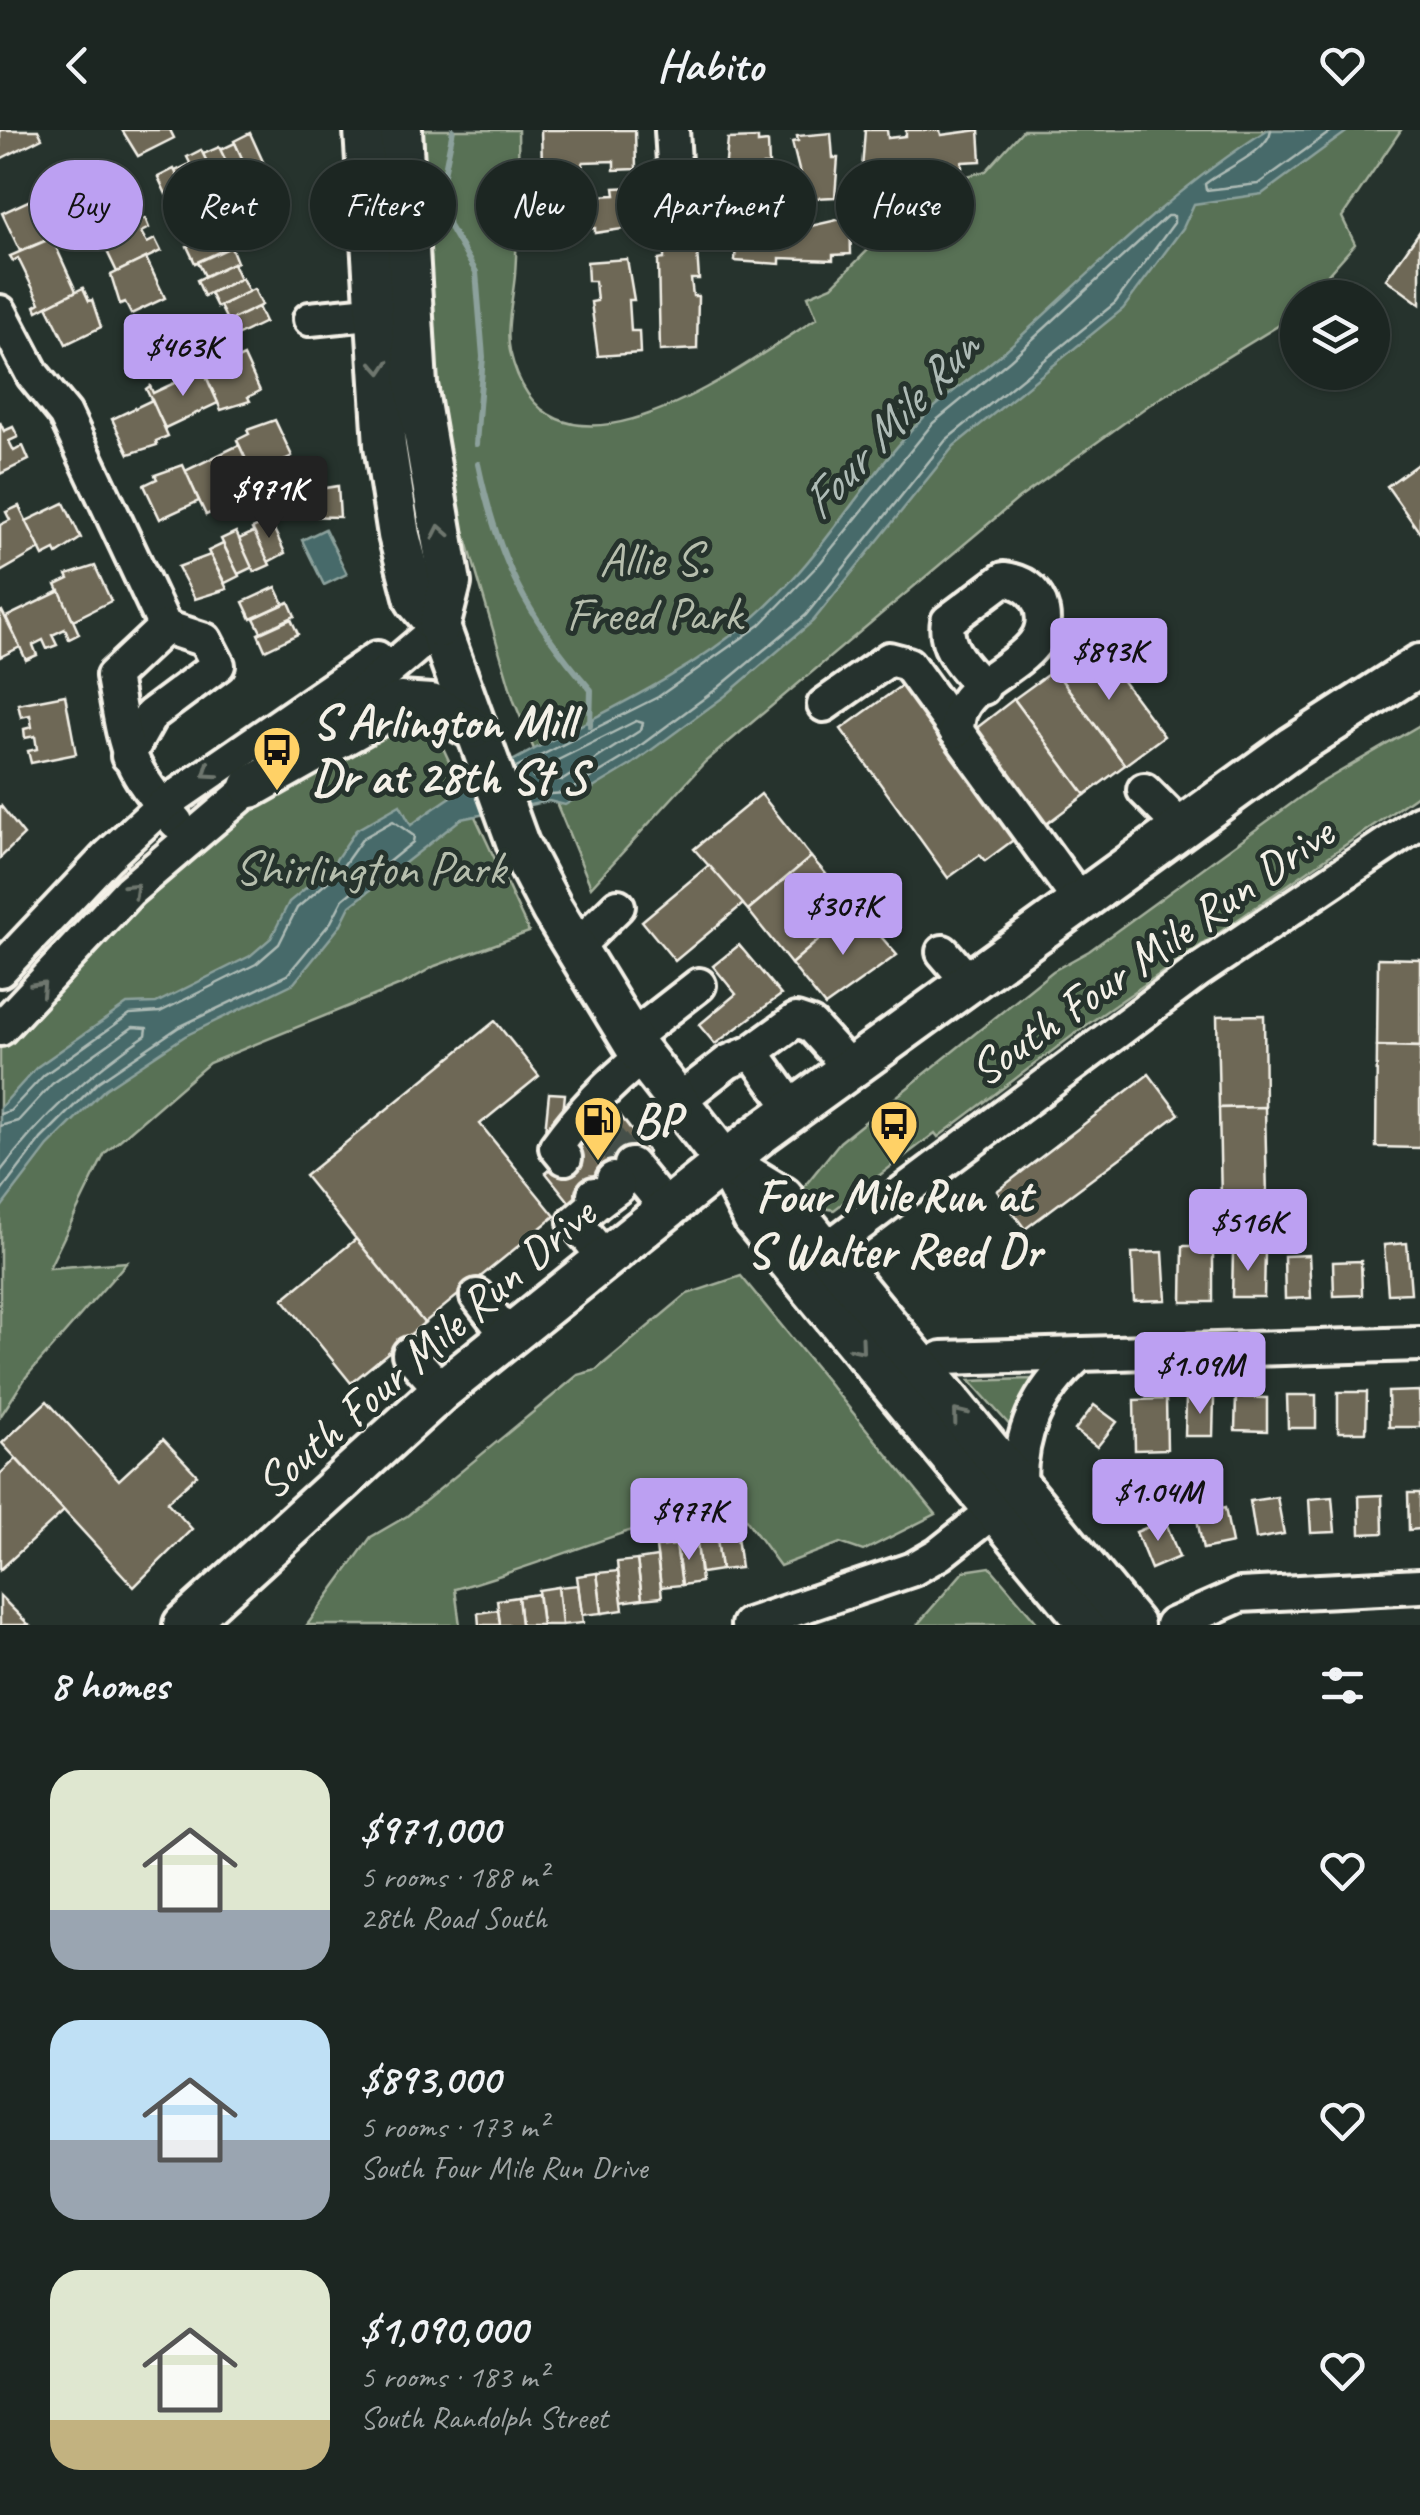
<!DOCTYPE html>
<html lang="en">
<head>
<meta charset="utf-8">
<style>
  :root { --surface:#1c2622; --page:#29322f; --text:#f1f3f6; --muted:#a0a5a5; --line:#3a4340; --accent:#bca0f2 }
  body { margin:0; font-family:Caveat,sans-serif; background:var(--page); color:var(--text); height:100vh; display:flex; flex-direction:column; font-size:38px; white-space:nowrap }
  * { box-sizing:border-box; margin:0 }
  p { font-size:32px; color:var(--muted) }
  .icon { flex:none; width:55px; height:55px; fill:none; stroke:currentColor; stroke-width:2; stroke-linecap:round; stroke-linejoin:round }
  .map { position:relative; height:1495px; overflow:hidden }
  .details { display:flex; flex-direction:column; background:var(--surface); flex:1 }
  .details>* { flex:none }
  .top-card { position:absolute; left:30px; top:30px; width:1360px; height:90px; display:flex; gap:20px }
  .tools { position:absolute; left:1280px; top:150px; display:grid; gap:20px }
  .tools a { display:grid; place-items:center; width:110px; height:110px; border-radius:50%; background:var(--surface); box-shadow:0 2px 8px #0004,0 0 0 2px var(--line); font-size:50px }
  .price { position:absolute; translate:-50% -85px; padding:0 22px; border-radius:10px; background:var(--accent); color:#111; font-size:32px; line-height:65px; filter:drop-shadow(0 2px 5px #0008) }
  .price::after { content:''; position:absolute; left:50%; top:60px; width:30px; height:22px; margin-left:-15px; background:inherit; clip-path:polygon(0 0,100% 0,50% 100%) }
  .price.on { background:#222; color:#fff }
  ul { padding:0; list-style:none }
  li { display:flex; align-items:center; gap:30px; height:250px; padding:0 50px }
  li span { display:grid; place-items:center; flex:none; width:280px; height:200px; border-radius:30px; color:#555 }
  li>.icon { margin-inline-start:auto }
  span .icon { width:120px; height:120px; fill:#fffc; stroke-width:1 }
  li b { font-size:42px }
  h2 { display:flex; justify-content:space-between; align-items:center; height:120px; padding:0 50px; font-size:42px }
  .pill { padding:0 35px; border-radius:45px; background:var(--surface); box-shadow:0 2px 8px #0004,0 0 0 2px var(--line); font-size:35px; line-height:90px }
  .pill.on { background:var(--accent); color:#111 }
  header { display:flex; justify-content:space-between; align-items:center; height:130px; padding:0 50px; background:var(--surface); font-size:45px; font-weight:800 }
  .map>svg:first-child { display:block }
  .green { fill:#597155; stroke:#a6b19e; stroke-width:2.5 }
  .water { fill:#466b6a; stroke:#8ca19c; stroke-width:2.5 }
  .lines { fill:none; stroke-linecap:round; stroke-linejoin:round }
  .shore { stroke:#aebbb6; stroke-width:2.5 }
  .stream { stroke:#8ca19c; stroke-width:6 }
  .building { fill:#6e6856; stroke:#f4f1e8; stroke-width:2.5 }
  .minor-tunnel { stroke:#455049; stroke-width:32; stroke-dasharray:32 16; stroke-linecap:butt }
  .minor-casing { stroke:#f4f1e8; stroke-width:40 }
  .major-casing { stroke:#f4f1e8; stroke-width:48 }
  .minor { stroke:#26332d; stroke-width:32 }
  .major { stroke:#26332d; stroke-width:40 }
  .oneway { stroke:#6e766e }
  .labels { text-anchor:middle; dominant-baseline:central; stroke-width:10; stroke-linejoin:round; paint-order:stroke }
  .park-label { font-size:48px; fill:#b6bead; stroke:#26332d }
  .poi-label { font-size:48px; font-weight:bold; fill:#f4f1e8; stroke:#26332d; text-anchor:start }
  .street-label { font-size:48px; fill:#f4f1e8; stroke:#26332d }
  .water-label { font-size:50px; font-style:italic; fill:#aebbb6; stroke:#26332d }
</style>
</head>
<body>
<header><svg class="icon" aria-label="back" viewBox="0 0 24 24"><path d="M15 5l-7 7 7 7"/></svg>Habito<svg class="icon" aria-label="heart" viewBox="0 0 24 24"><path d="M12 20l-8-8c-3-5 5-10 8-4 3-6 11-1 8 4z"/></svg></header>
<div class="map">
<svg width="1420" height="1495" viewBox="0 0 1420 1495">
  <rect width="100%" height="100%" fill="#26332d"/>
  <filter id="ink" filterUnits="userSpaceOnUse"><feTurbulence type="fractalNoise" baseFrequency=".01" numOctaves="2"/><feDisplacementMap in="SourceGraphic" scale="20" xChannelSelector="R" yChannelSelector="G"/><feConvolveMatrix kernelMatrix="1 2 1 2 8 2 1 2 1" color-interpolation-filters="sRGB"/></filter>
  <g filter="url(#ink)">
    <!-- green -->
    <g class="green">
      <path d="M422,0H518C519,49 518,97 515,145C513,168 505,200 510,221C548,384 742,236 817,188L808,166L832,156L880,108L940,95L941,53L986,41L1023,0H1401L1342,87L1355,114L1308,167L1298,168L1297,179L1289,189L1149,275L1018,369L705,632L591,757L514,571L454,367L433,211Z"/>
      <path d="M422,590L437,605L529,802L435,836L403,854L209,933L105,1023L49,1138L127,1132L26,1247L0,1287V911L209,704L376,592Z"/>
      <path d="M1420,595V663L1088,894L938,1007L935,1003L834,1080L824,1078L803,1058L840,1012L1053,841L1089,821L1317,655Z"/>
      <path d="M741,1146L936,1384L863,1421L840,1413L780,1436L733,1372C637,1392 549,1433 455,1459L460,1495H307L371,1407L407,1386L578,1245L596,1240L687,1164Z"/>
      <path d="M1032,1249L1035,1252L1014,1300L970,1251Z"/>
      <path d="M990,1437L1039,1495H917L964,1441Z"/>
    </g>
    <!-- water -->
    <g class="water">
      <path d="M1267,0H1349L1262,64L1194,74L1183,98L1123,179L954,316L813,491L725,566L631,635L565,675L549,671L461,689L350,776L340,796L294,853L185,906L105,959L48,1016L0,1079V978L37,937L127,874L156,873L250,826L271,808L289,772L331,737L356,700L400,675L411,695C518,613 651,575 753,488C821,430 863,349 925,286C950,261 981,242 1007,219C1092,142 1170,61 1267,0Z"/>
      <path d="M325,399L347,444L324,455L302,410Z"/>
    </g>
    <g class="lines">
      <!-- shore -->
      <g class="shore">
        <path d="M1271,0C1268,22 1223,39 1205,54L1206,60L1258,54L1333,0"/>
        <path d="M636,591L643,593L641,600L563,650L533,648L534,642Z"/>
        <path d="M514,639L658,567L760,495L820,433L933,293L1010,230L1167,86H1174V93L1115,173L946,310L806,485L718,558L625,627L565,663L524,666"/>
        <path d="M0,984L10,981L44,945L130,884L160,882L256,834L279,814L297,778L338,743L363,708L393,691L414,706L413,712L343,769L331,792L287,845L179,897L98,952L41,1009L0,1063"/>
        <path d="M0,996L18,991L52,954L133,897L147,898L146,905C88,944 42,986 0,1042"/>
      </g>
      <!-- stream -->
      <g class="stream">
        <path d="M453,0L442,54L449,96L476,142L483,227L476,314"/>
        <path d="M478,334C499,432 525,484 591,560L590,596"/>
      </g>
    </g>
    <!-- building -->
    <g class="building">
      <path d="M0,0H38L42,8L0,29Z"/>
      <path d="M122,0H170L174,8L138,26Z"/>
      <path d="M541,0H635L636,39L614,40V31L583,32V37L542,35Z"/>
      <path d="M865,0H887L888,8L906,6V0H940L941,5L979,0L981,31L962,32V38L942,39V34L909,37V42L862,40Z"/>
      <path d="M250,3L265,36L249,44L234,11Z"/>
      <path d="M831,3L833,28H838L835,67L793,69L791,49L801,48L792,12L798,11L797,6Z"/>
      <path d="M758,8V13L768,12L769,35H763L770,71L731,72V54H724L728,9Z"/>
      <path d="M235,13L251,48L237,54L220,20Z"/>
      <path d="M219,17L235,49L219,57L203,24Z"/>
      <path d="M201,20L218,54L204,61L187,27Z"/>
      <path d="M190,34L206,67L191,74L175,41Z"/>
      <path d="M102,37L120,74L86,91L71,68L75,67L68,54Z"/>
      <path d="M174,39L189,71L173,79L158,47Z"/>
      <path d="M634,57L636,97L595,103V98L564,100L565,108L542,109L540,67L594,60L595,66L615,65L614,58Z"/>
      <path d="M39,66L45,80L48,78L57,106L20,121L2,83Z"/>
      <path d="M134,67L140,78L132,82L137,92L145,88L149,98L141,102L147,113L155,109L161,121L117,142L91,88Z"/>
      <path d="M850,87L851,124L833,125V130L780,128V134L735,131L737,91L757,90L758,99L776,98L775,90L811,89V96Z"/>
      <path d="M220,101L228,118L195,133L187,116Z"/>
      <path d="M1420,101V174L1386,149Z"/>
      <path d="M52,108L76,161L37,181L35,176L40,173L18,128L13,131L10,126Z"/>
      <path d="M231,117L237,132L205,146L198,132Z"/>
      <path d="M697,120L699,149H691L693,166H698L697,219L660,221L658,130L664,129V123Z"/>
      <path d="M146,128L165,168L131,184L125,172L120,174L111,145Z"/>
      <path d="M627,129L634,170H629L631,201H639L640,223L598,226L591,172L597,171L595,151H588L587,132Z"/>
      <path d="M233,133L240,149L204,166L197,150Z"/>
      <path d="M242,148L249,162L217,177L210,163Z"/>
      <path d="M83,158L89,171L92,170L101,197L66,214L47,176Z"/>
      <path d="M254,159L262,175L228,192L220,176Z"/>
      <path d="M258,177L265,192L232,208L224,193Z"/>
      <path d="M244,226L260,261L248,267L250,271L221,280L205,244Z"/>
      <path d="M200,233L218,273L165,298L146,259L150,256L153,263L200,241Z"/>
      <path d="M152,270L168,306L156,311L157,315L129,324L112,289Z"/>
      <path d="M275,290L292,326L253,345L237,310L249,304L247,300Z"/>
      <path d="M0,292L4,301L13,297L18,307L9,311L14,321L23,316L29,330L0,344Z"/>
      <path d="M239,315L259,357L249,362L245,354L233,359L237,368L228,372L225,365L215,370L219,379L206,385L185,341Z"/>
      <path d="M1419,333L1420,335V403L1387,356Z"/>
      <path d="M183,335L199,371L160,389L144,355L157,349L155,345Z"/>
      <path d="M338,356L340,387L296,386L295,363Z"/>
      <path d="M64,373L81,408L57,424L55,420L43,426L26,391Z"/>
      <path d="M19,376L40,419L0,442V395L10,390L6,382Z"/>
      <path d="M270,391L285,423L268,432L252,399Z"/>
      <path d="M236,402L253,437L238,444L221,409Z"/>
      <path d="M254,402L270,435L254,442L239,409Z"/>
      <path d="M223,414L239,446L225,453L208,421Z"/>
      <path d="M210,425L227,459L195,469L178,437Z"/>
      <path d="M95,436L111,471L73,490L56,455L69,449L67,445Z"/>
      <path d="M276,457L284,474L251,489L243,472Z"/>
      <path d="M60,461L79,504L69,509L65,499L52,505L57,515L47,519L43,510L33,515L37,525L26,530L6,487Z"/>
      <path d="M289,472L295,486L261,502L254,488Z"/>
      <path d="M2,481L20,517L0,527V482Z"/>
      <path d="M291,489L298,504L265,520L258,504Z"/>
      <path d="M1093,511L1164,606L1125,635L1054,540Z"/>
      <path d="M1054,540L1125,635L1085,665L1014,569Z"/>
      <path d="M905,553L1016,708L985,731L980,725L948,748L841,599Z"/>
      <path d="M65,565L76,624L31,633L28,621L37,619L35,606L25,608L24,599L32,597L30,585L21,587L18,574Z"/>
      <path d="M1014,569L1085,665L1045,695L974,600Z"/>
      <path d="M761,664L811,727L748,780L694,719Z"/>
      <path d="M1,676L24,705L0,728V677Z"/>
      <path d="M811,727L856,778L791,834L748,780Z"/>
      <path d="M709,735L743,774L675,831L642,791Z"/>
      <path d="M856,778L897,825L825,876L791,834Z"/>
      <path d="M739,815L781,865L715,914L699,895L736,864L713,836Z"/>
      <path d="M1378,828L1420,829V917L1377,916Z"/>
      <path d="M1264,885L1265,977L1219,978L1217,886Z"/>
      <path d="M495,891L539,946L480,994L555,1086L424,1193L305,1046Z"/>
      <path d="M1377,916L1420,917V1018L1376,1017Z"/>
      <path d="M1149,944L1179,984L1025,1099L997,1061Z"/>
      <path d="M549,963L565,964L561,1004L545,1002Z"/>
      <path d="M1265,977L1267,1068L1221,1070L1219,978Z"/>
      <path d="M620,985L648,1022L575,1079L546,1043Z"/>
      <path d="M356,1109L424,1193L351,1253L283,1169Z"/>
      <path d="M1407,1113L1411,1163L1388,1164L1384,1115Z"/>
      <path d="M1183,1116H1213V1172H1182Z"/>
      <path d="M1233,1121L1265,1122L1264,1167H1232Z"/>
      <path d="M1163,1122L1166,1170L1134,1171L1132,1123Z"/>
      <path d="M1309,1125L1311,1168L1285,1169L1284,1126Z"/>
      <path d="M1361,1131L1362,1165L1334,1166L1333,1132Z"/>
      <path d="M1419,1261L1420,1297H1389L1388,1262Z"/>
      <path d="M1338,1262H1367L1366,1302H1338Z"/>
      <path d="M1287,1265H1316V1298H1288Z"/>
      <path d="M1236,1267L1267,1268V1301L1235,1300Z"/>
      <path d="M1186,1268H1214L1213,1306H1185Z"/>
      <path d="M1166,1269L1167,1319L1135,1320L1134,1270Z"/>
      <path d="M47,1271L119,1350L163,1309L197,1345L167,1372L192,1399L134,1457L2,1313Z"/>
      <path d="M1094,1275L1117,1292L1097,1317L1075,1300Z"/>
      <path d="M16,1329L64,1381L0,1440V1344Z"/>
      <path d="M1125,1345L1140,1365L1111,1386L1096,1367Z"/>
      <path d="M1408,1363H1420V1399L1409,1400Z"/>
      <path d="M1382,1365L1383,1403L1360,1404L1359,1366Z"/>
      <path d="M1277,1367L1284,1404L1256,1409L1250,1371Z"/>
      <path d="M1332,1367L1335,1402L1311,1403L1309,1369Z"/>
      <path d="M1225,1378L1232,1413L1203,1419L1196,1384Z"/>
      <path d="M1165,1390L1179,1427L1151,1439L1136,1402Z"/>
      <path d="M736,1398L741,1438L721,1440L716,1401Z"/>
      <path d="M716,1401L721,1440L701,1443L695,1403Z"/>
      <path d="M697,1412L701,1452L682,1455L676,1415Z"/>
      <path d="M676,1415L682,1455L661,1457L656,1417Z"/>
      <path d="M657,1427L662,1467L642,1469L637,1430Z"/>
      <path d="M637,1430L642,1469L621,1472L617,1432Z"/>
      <path d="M618,1441L623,1480L602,1483L597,1443Z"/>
      <path d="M597,1443L602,1483L582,1485L577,1446Z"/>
      <path d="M578,1455L583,1493L562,1495L558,1457Z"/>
      <path d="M558,1457L562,1495H542L538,1460Z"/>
      <path d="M538,1464L542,1495H521L518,1467Z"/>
      <path d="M0,1466L29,1495H0Z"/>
      <path d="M518,1467L521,1495H500L497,1470Z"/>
      <path d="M498,1480L500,1495H479L478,1483Z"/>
    </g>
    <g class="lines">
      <!-- minor-tunnel -->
      <path class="minor-tunnel" d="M601,1000L631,1035"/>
      <!-- minor casing -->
      <g class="minor-casing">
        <g id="minor">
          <path d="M672,0L678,97"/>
          <path d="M0,182L33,245L65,284L165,497L205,510L218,535L151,585L128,626"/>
          <path d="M310,189L400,180"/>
          <path d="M165,497L113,546C126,620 125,635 176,692"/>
          <path d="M824,575L889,529L908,534L1079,770"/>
          <path d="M956,601C958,594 958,584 962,578C980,541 1059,526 1040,474C1033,458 1020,451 1004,449L948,491C943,519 966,538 983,558"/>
          <path d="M1144,660L1181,697"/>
          <path d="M574,819L618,776"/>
          <path d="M943,822L968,851"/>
          <path d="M0,840L107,727L162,676L377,528"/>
          <path d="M0,899L129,761L439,497"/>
          <path d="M631,908L699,855"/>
          <path d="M752,922L793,979"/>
          <path d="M678,971L728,932L752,922L796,890L811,895L850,938"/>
          <path d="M565,1028L556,1017C581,982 609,953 643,926"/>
          <path d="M631,1035L667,1079"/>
          <path d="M594,1064L599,1071L575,1092L604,1127"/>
          <path d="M599,1071L618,1057L613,1049"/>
          <path d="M807,1134L1198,841L1420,692"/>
          <path d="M477,1166L508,1206"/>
          <path d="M409,1224L442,1260"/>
          <path d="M905,1248L942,1228L1420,1214"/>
          <path d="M748,1495L913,1439L939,1424L1020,1360C1018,1304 1037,1262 1079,1225"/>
          <path d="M1172,1495L1240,1465L1420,1456"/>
        </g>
      </g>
      <!-- major casing -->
      <g class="major-casing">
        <g id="major">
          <path d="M365,0L385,315L399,405L416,470L439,497L518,714L552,779L638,920L726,1033L754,1089L1090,1495"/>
          <path d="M401,0L416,255L450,453L439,497"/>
          <path d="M251,657L400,573L431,575L472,598"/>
          <path d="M726,1033L782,1067L1133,1495"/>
          <path d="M184,1495L442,1260L760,1004L1293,617L1420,535"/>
        </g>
      </g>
      <!-- minor -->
      <use href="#minor" class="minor"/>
      <!-- major -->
      <use href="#major" class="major"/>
    </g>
    <!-- one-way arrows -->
    <defs><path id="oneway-chevron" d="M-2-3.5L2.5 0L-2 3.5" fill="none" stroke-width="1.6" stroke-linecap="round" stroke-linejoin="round" transform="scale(2.5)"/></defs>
    <g class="oneway">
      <use href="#oneway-chevron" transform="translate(380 237) rotate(86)"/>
      <use href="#oneway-chevron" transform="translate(440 402) rotate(-101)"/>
      <use href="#oneway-chevron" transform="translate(209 642) rotate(145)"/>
      <use href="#oneway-chevron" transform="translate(133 759) rotate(-44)"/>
      <use href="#oneway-chevron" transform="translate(40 857) rotate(-47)"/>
      <use href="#oneway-chevron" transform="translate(859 1217) rotate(50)"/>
      <use href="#oneway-chevron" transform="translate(959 1285) rotate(-129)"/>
    </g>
  </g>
  <!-- icons -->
  <defs>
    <g id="bus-pin" transform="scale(2.5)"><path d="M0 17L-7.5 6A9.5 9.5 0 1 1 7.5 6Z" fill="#ffd166" stroke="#26332d"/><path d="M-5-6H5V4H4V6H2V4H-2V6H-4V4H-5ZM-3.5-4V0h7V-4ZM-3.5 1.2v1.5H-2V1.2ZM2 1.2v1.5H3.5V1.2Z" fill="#111"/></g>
    <g id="fuel-pin" transform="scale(2.5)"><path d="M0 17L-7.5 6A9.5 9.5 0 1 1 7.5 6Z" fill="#ffd166" stroke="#26332d"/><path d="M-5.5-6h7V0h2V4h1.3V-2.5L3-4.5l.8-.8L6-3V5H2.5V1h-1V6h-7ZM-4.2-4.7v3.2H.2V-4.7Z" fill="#111"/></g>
  </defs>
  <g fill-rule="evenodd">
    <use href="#bus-pin" x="277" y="620"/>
    <use href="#fuel-pin" x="598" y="990"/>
    <use href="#bus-pin" x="894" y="994"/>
  </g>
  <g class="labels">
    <!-- park labels -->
    <g class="park-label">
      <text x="654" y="429">Allie S.<tspan x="654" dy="55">Freed Park</tspan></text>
      <text x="370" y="738">Shirlington Park</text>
    </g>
    <!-- poi labels -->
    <g class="poi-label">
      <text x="312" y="592">S Arlington Mill<tspan x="312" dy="55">Dr at 28th St S</tspan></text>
      <text x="633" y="990">BP</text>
      <text x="894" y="1066" text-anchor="middle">Four Mile Run at<tspan x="894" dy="55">S Walter Reed Dr</tspan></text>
    </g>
    <!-- street labels -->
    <g class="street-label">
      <text transform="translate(1151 821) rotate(-35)">South Four Mile Run Drive</text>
      <text transform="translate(425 1218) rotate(-41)">South Four Mile Run Drive</text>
    </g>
    <!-- water labels -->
    <g class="water-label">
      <text transform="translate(889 295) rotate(-47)">Four Mile Run</text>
    </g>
  </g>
</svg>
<div class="tools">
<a><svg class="icon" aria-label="layers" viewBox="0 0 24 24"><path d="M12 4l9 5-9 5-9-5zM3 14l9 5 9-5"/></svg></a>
</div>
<b class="price" style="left:183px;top:269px">$463K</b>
<b class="price on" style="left:269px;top:411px">$971K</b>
<b class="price" style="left:1109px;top:573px">$893K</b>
<b class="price" style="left:843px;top:828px">$307K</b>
<b class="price" style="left:1248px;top:1144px">$516K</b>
<b class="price" style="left:1200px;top:1287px">$1.09M</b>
<b class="price" style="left:1158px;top:1414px">$1.04M</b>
<b class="price" style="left:689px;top:1433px">$977K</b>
<div class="top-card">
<a class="pill on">Buy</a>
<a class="pill">Rent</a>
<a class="pill">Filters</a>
<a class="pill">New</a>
<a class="pill">Apartment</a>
<a class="pill">House</a>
</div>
</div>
<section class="details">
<h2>8 homes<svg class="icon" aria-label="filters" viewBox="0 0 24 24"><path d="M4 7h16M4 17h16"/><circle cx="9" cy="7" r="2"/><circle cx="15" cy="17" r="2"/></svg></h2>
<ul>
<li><span style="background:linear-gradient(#dfe7d0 70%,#9aa5b1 0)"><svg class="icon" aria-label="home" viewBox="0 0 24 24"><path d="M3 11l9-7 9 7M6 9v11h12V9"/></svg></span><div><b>$971,000</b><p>5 rooms · 188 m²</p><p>28th Road South</p></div><svg class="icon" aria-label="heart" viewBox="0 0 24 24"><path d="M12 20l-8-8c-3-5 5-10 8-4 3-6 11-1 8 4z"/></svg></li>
<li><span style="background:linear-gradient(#bfe0f5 60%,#9aa5b1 0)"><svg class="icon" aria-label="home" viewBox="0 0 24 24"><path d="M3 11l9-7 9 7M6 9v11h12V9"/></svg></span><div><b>$893,000</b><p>5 rooms · 173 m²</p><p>South Four Mile Run Drive</p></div><svg class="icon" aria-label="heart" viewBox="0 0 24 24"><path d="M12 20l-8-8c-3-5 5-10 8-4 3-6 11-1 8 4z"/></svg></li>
<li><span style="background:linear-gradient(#dfe7d0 75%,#c2b280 0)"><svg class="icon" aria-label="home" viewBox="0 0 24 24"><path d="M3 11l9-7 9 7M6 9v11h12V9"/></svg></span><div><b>$1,090,000</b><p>5 rooms · 183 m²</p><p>South Randolph Street</p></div><svg class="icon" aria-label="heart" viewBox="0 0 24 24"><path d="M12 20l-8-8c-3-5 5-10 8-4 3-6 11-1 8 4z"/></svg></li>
</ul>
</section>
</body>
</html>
